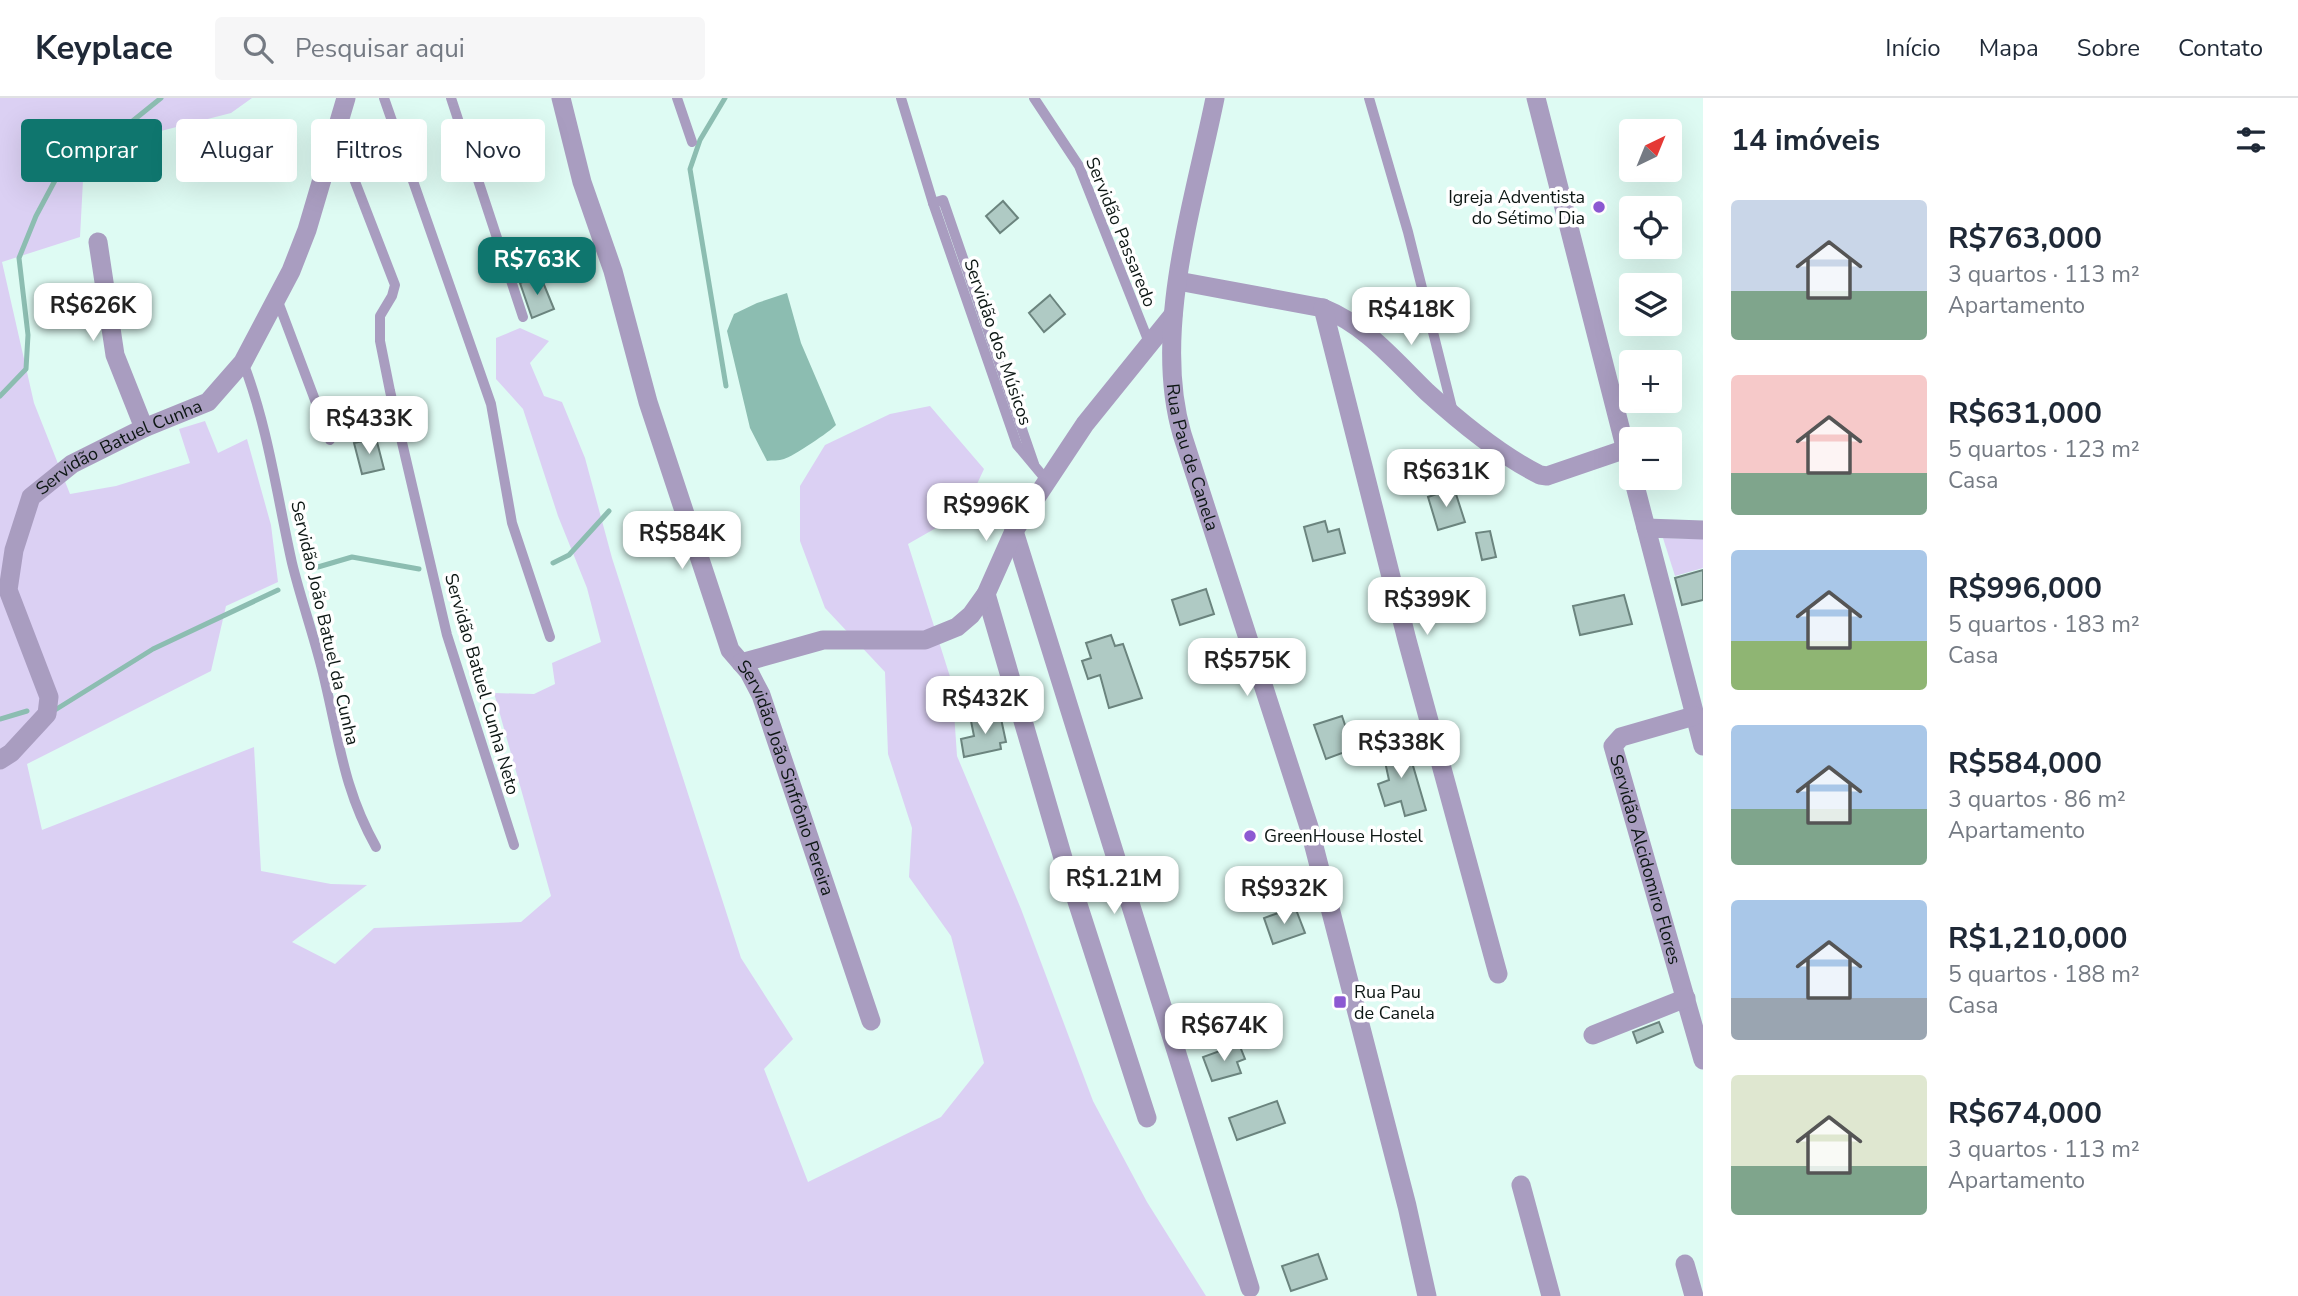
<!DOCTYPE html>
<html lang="pt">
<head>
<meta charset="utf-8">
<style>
  :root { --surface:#fff; --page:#f6f6f7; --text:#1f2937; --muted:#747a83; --line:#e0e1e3; --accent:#0f766e }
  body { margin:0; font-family:"Nunito Sans",sans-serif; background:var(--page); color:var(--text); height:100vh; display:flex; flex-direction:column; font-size:26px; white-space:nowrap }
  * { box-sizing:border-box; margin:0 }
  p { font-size:23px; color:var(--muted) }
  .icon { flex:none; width:38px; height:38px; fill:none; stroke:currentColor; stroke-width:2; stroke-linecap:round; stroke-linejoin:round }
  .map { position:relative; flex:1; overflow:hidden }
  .drawer { display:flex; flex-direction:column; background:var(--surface); width:595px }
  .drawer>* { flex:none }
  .banner { position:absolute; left:21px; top:21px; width:665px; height:63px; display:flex; gap:14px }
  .needle { width:46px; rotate:43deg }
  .buttons { position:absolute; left:1619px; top:21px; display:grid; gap:14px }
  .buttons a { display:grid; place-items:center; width:63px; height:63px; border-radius:7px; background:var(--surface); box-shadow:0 7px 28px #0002; font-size:35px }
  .price { position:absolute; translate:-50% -60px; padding:0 16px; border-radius:14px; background:#fff; color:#222; font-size:23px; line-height:46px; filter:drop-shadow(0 2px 4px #0008) }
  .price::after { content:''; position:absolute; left:50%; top:42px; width:21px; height:16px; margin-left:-10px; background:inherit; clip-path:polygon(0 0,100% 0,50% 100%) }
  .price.on { background:var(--accent); color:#fff }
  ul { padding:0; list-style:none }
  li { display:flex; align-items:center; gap:21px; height:175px; padding:0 28px }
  li span { display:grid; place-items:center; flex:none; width:196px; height:140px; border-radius:7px; color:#555 }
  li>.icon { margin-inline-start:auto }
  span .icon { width:84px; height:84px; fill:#fffc; stroke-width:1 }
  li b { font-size:30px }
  h2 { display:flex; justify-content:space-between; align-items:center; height:84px; padding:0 28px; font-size:30px }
  .chip { padding:0 24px; border-radius:7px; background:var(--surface); box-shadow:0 7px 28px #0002; font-size:24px; line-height:63px }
  .chip.on { background:var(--accent); color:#fff }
  header { display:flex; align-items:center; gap:42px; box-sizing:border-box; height:98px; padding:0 35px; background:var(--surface); border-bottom:2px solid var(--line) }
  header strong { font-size:33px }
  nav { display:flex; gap:38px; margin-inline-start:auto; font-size:24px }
  .search { width:490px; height:63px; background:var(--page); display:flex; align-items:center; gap:18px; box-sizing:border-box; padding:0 24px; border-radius:7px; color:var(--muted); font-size:26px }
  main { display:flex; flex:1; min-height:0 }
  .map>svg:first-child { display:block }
  .green { fill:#dbd0f3 }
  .water { fill:#8cbdb1 }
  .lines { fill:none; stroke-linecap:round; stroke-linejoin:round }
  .stream { stroke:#8cbdb1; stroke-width:5 }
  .building { fill:#afcac4; stroke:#6b847e; stroke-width:2 }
  .service { stroke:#a99dc0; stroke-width:10 }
  .minor { stroke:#a99dc0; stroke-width:19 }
  .tertiary { stroke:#a99dc0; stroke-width:19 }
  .poi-dot { fill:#8c59d2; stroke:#fff; stroke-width:2.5 }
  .labels { text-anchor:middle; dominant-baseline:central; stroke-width:7; stroke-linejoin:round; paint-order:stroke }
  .poi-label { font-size:18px; fill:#0d1714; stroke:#fff; text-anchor:start }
  .street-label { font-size:18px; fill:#0d1714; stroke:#fff }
</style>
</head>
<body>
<header>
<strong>Keyplace</strong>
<div class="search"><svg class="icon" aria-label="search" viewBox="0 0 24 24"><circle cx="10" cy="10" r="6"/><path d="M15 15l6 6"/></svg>Pesquisar aqui</div>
<nav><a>Início</a><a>Mapa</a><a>Sobre</a><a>Contato</a></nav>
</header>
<main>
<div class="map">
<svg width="1703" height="1198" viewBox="0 0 1703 1198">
  <rect width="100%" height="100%" fill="#defbf3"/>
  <!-- green -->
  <g class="green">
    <path d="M0,0H252L231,15L157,34L83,82L80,139L2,164L34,305L70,396L116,388L190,365L179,331L205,323L218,355L247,341L271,427L278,484L226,508L211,573L27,666L42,732L254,649L261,773L331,786L367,787L292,844L335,866L374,830L521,824L551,798L494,595L534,596L555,586L552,565L601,544L587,490L558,418L523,311L496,281V240L520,230L549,243L530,265L544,298L562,304L585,360L612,460L741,860L793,941L764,971L808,1084L941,1019L984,965L951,838L909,779L912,730L888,656L885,574L825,510L800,443V388L825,347L890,316L930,308L984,371L964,414L908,446L952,585L957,658L1021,811L1093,1003L1147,1104L1206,1198H0Z"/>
    <path d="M1663,440L1703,441V470L1675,478Z"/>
  </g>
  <!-- water -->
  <path class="water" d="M787,195L801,245L836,327C831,333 792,359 784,361C779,363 772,362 767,363L750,330L727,233L734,216L757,205Z"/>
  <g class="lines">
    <!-- stream -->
    <g class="stream">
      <path d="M725,0L700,42L690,71L726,288"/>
      <path d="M0,298L26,271L28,237L19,160L36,118L59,75L119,34L161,0"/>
      <path d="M553,465L569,457L609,413"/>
      <path d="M318,469L352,459L419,471"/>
      <path d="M55,612L153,551L278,492"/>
      <path d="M0,621L27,613"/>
    </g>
  </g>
  <!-- building -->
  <g class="building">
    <path d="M1003,103L1018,120L1000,135L986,118Z"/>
    <path d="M540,177L554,211L532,220L520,185Z"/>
    <path d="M1050,197L1065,216L1044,234L1029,215Z"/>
    <path d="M376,340L384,371L362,376L354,345Z"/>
    <path d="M1454,390L1465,424L1438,432L1428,399Z"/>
    <path d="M1325,423L1328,434L1339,431L1345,455L1313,463L1304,429Z"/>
    <path d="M1490,433L1496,459L1482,462L1476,435Z"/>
    <path d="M1703,472V502L1682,507L1675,480Z"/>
    <path d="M1206,491L1214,516L1180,527L1172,502Z"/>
    <path d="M1624,497L1632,526L1580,537L1573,508Z"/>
    <path d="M1111,537L1115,548L1123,546L1142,600L1109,610L1100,577L1088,581L1082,563L1091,560L1086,545Z"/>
    <path d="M1000,616L1006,644L1000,645L1001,651L964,659L961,641L974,638L971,623Z"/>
    <path d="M1342,618L1353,651L1326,661L1314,627Z"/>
    <path d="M1406,644L1426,712L1405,718L1401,703L1385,708L1378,686L1389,682L1382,650Z"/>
    <path d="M1295,809L1305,835L1273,846L1264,820Z"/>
    <path d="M1659,924L1663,934L1637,945L1633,934Z"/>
    <path d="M1239,946L1245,961L1237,964L1241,975L1212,983L1203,959Z"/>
    <path d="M1277,1003L1285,1025L1237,1042L1229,1020Z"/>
    <path d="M1318,1156L1327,1181L1291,1193L1282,1168Z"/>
  </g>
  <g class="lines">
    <!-- service -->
    <g class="service">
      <path d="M384,0L491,306L512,425L550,539"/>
      <path d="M451,0L523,219"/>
      <path d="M677,0L692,44"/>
      <path d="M901,0L933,105L1017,347L1048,384"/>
      <path d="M1034,0L1079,68L1150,247"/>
      <path d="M1369,0L1408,134L1453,314"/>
      <path d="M337,37L395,187L392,198L380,218V243L390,293L447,537L514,747"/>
      <path d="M933,105L943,102L1034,366"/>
      <path d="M277,201L330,342"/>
      <path d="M243,264C268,329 277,398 292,465C302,506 317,546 326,588C340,648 345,694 376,749"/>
    </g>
    <!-- minor -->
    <g class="minor">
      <path id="s1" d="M561,0L582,84L613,173L648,304L730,552L749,574L761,597L871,923"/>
      <path d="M1536,0L1631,372"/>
      <path d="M98,144L115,257L144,330"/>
      <path d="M1178,183L1323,210C1367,228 1394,262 1427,294C1460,324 1500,357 1540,377L1547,378L1626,351"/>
      <path d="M1323,210L1407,542L1498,876"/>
      <path d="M1633,380L1703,648"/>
      <path d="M1646,430L1703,432"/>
      <path d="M1014,433L1250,1190"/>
      <path d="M986,496L1063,760L1147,1020"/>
      <path d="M741,565L823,542H925L957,529L971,517L986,496L1014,433L1085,326L1173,217"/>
      <path id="s2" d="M1694,618L1621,639L1613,648L1703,962"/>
      <path id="s3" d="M0,662L11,655L47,616L49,599L8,492L14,452L31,399L72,366L144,330L208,304L243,264L291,173L307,132L346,0"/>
      <path d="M1593,937L1686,900"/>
      <path d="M1521,1087L1551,1198"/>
      <path d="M1685,1166L1694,1198"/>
    </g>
    <!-- tertiary -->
    <path class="tertiary" id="s4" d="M1215,0C1194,104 1152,234 1182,336L1309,729L1407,1108L1427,1198"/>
  </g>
  <!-- markers -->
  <g class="poi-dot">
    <circle cx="1599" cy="109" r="7"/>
    <circle cx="1250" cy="738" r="7"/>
    <rect x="1333" y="897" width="14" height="14" rx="3.5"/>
  </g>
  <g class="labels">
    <!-- poi labels -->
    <g class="poi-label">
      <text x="1585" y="99" text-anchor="end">Igreja Adventista<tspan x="1585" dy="21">do Sétimo Dia</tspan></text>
      <text x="1264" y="738">GreenHouse Hostel</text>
      <text x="1354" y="894">Rua Pau<tspan x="1354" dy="21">de Canela</tspan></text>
    </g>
    <!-- street labels -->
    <g class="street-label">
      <text transform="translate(1121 134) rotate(68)">Servidão Passaredo</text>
      <text transform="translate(998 244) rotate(71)">Servidão dos Músicos</text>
      <text stroke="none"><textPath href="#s3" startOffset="396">Servidão Batuel Cunha</textPath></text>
      <text stroke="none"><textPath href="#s4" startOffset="366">Rua Pau de Canela</textPath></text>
      <text transform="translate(325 525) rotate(77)">Servidão João Batuel da Cunha</text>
      <text transform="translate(482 586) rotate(74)">Servidão Batuel Cunha Neto</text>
      <text stroke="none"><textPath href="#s1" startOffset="719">Servidão João Sinfrônio Pereira</textPath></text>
      <text stroke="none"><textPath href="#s2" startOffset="206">Servidão Alcidomiro Flores</textPath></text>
    </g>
  </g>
</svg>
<div class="buttons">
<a><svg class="needle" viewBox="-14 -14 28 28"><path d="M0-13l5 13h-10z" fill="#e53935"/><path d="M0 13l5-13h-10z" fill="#747a83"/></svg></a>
<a><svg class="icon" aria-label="locate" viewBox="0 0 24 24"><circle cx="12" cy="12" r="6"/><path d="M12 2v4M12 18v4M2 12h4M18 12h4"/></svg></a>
<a><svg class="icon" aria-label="layers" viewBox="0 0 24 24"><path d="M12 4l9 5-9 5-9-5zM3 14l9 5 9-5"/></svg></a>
<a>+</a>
<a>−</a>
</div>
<b class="price on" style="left:537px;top:199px">R$763K</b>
<b class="price" style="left:93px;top:245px">R$626K</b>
<b class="price" style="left:1411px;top:249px">R$418K</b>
<b class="price" style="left:369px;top:358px">R$433K</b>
<b class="price" style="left:1446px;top:411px">R$631K</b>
<b class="price" style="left:986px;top:445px">R$996K</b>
<b class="price" style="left:682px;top:473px">R$584K</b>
<b class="price" style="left:1427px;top:539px">R$399K</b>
<b class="price" style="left:1247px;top:600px">R$575K</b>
<b class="price" style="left:985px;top:638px">R$432K</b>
<b class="price" style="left:1401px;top:682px">R$338K</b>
<b class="price" style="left:1114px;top:818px">R$1.21M</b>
<b class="price" style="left:1284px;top:828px">R$932K</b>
<b class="price" style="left:1224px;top:965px">R$674K</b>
<div class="banner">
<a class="chip on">Comprar</a>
<a class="chip">Alugar</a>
<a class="chip">Filtros</a>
<a class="chip">Novo</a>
</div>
</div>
<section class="drawer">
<h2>14 imóveis<svg class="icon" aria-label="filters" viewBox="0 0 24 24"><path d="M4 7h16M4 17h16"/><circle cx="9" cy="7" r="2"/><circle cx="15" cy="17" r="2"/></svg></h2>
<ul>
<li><span style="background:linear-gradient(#c9d6e8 65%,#7fa58c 0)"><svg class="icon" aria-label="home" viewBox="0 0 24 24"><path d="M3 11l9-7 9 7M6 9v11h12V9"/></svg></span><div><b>R$763,000</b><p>3 quartos · 113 m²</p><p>Apartamento</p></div></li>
<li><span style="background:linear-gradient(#f6c9c9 70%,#7fa58c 0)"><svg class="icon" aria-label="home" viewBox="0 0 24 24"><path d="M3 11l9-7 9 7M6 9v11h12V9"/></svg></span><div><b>R$631,000</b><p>5 quartos · 123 m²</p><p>Casa</p></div></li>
<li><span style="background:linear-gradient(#a9c7e8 65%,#8fb573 0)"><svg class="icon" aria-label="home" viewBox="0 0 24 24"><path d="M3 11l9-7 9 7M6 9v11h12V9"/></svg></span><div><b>R$996,000</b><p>5 quartos · 183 m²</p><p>Casa</p></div></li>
<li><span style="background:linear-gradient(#a9c7e8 60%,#7fa58c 0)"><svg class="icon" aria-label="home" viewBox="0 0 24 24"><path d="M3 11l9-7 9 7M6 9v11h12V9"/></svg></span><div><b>R$584,000</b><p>3 quartos · 86 m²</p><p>Apartamento</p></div></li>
<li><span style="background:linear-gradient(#a9c7e8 70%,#9aa5b1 0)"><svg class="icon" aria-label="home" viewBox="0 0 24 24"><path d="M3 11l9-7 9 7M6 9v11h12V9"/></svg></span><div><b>R$1,210,000</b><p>5 quartos · 188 m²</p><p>Casa</p></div></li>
<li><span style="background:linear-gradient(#dfe7d0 65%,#7fa58c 0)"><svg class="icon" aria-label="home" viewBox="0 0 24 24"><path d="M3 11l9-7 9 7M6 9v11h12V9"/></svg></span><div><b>R$674,000</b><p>3 quartos · 113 m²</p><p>Apartamento</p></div></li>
</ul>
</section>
</main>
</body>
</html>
